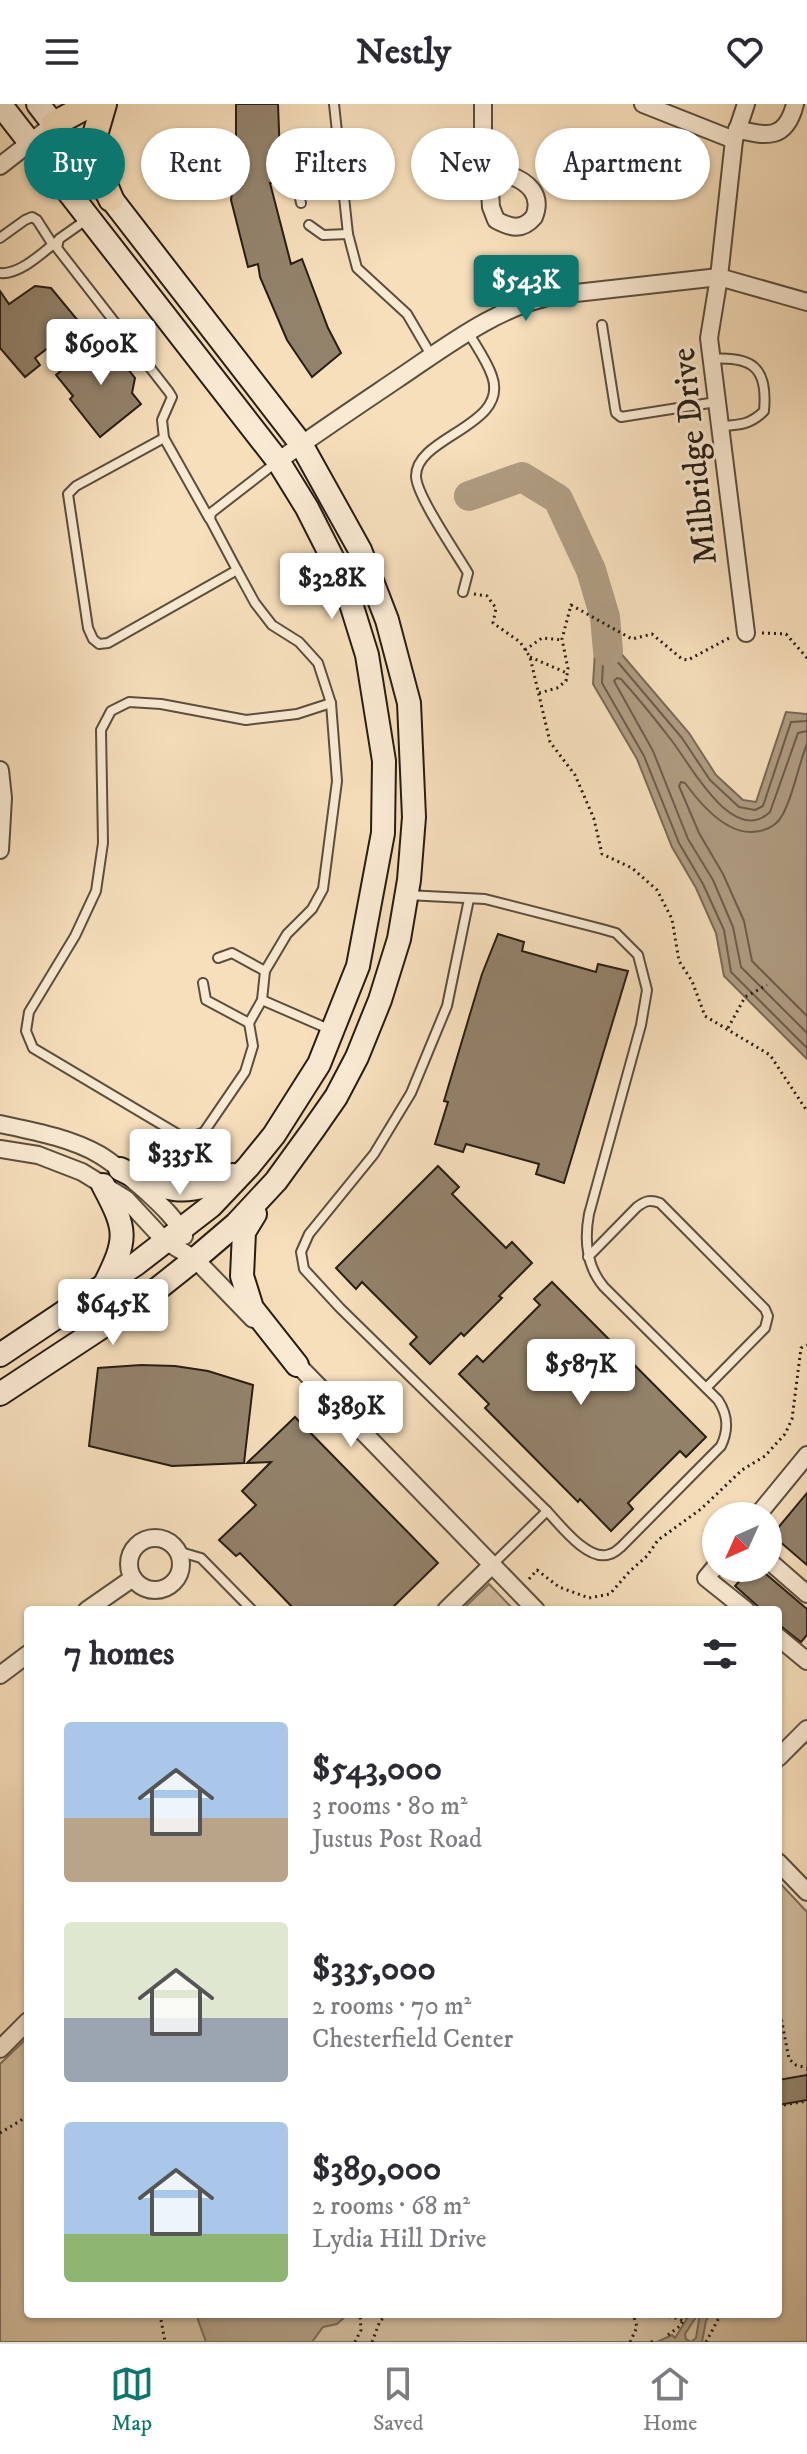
<!DOCTYPE html>
<html lang="en">
<head>
<meta charset="utf-8">
<style>
  :root { --surface:#fff; --page:#f7f7f7; --text:#2b2b33; --muted:#7c7c81; --line:#e1e1e2; --accent:#0f766e }
  body { margin:0; font-family:"IM FELL DW Pica",serif; background:var(--page); color:var(--text); height:100vh; display:flex; flex-direction:column; font-size:30px; white-space:nowrap }
  * { box-sizing:border-box; margin:0 }
  p { font-size:26px; color:var(--muted) }
  .icon { flex:none; width:44px; height:44px; fill:none; stroke:currentColor; stroke-width:2; stroke-linecap:round; stroke-linejoin:round }
  .map { position:relative; flex:1; overflow:hidden }
  .panel { position:absolute; left:24px; top:1502px; width:758px; height:712px; display:flex; flex-direction:column; background:var(--surface); border-radius:8px; box-shadow:0 2px 6px #0004 }
  .panel>* { flex:none }
  .banner { position:absolute; left:24px; top:24px; width:760px; height:72px; display:flex; gap:16px }
  .needle { width:52px; rotate:225deg }
  .controls { position:absolute; left:702px; top:1398px; display:grid; gap:16px }
  .controls a { display:grid; place-items:center; width:80px; height:80px; border-radius:50%; background:var(--surface); box-shadow:0 2px 6px #0004; font-size:40px }
  .price { position:absolute; translate:-50% -68px; padding:0 18px; border-radius:8px; background:#fff; color:#222; font-size:26px; line-height:52px; filter:drop-shadow(0 2px 4px #0008) }
  .price::after { content:''; position:absolute; left:50%; top:48px; width:24px; height:18px; margin-left:-12px; background:inherit; clip-path:polygon(0 0,100% 0,50% 100%) }
  .price.selected { background:var(--accent); color:#fff }
  ul { padding:0; list-style:none }
  li { display:flex; align-items:center; gap:24px; height:200px; padding:0 40px }
  li span { display:grid; place-items:center; flex:none; width:224px; height:160px; border-radius:8px; color:#555 }
  li>.icon { margin-inline-start:auto }
  span .icon { width:96px; height:96px; fill:#fffc; stroke-width:1 }
  li b { font-size:34px }
  h2 { display:flex; justify-content:space-between; align-items:center; height:96px; padding:0 40px; font-size:34px }
  .tag { padding:0 28px; border-radius:36px; background:var(--surface); box-shadow:0 2px 6px #0004; font-size:28px; line-height:72px }
  .tag.selected { background:var(--accent); color:#fff }
  header { display:flex; justify-content:space-between; align-items:center; height:104px; padding:0 40px; background:var(--surface); font-size:36px; font-weight:800 }
  .menu { display:flex; justify-content:space-around; align-items:center; height:112px; border-top:2px solid var(--line); background:var(--surface); font-size:22px; color:var(--muted) }
  .menu a { display:grid; justify-items:center; gap:4px }
  .menu .selected { color:var(--accent) }
  .map>svg:first-child { display:block }
  .green { fill:#d4be9f; stroke:#7e6e5a; stroke-width:2 }
  .water { fill:#b09d83; stroke:#796a57; stroke-width:2 }
  .lines { fill:none; stroke-linecap:round; stroke-linejoin:round }
  .shore { stroke:#6c5d4c; stroke-width:2 }
  .river { stroke:#b09d83; stroke-width:30 }
  .building { fill:#93826b; stroke:#271d14; stroke-width:2 }
  .lane-casing { stroke:#5b4e3e; stroke-width:12 }
  .street-casing { stroke:#5b4e3e; stroke-width:20 }
  .secondary-casing { stroke:#271d14; stroke-width:26 }
  .primary-casing { stroke:#271d14; stroke-width:28 }
  .path { stroke:#271d14; stroke-width:3; stroke-dasharray:2 4; stroke-linecap:butt }
  .lane { stroke:#faead3; stroke-width:8 }
  .street { stroke:#faead3; stroke-width:16 }
  .secondary { stroke:#faead3; stroke-width:22 }
  .primary { stroke:#f7dfbc; stroke-width:24 }
  .labels { text-anchor:middle; dominant-baseline:central; stroke-width:6; stroke-linejoin:round; paint-order:stroke }
  .street-label { font-size:34px; fill:#271d14; stroke:#faead3 }
</style>
</head>
<body>
<header><svg class="icon" aria-label="menu" viewBox="0 0 24 24"><path d="M4 6h16M4 12h16M4 18h16"/></svg>Nestly<svg class="icon" aria-label="heart" viewBox="0 0 24 24"><path d="M12 20l-8-8c-3-5 5-10 8-4 3-6 11-1 8 4z"/></svg></header>
<div class="map">
<svg width="807" height="2238" viewBox="0 0 807 2238">
  <rect width="100%" height="100%" fill="#f7dfbc"/>
  <filter id="stains"><feTurbulence type="fractalNoise" baseFrequency=".0025" numOctaves="4"/><feColorMatrix values="0 0 0 0 .2 0 0 0 0 .09 0 0 0 0 .02 0 0 0 .5 -.17"/></filter>
  <radialGradient id="worn" r=".72"><stop offset=".6" stop-color="#630" stop-opacity="0"/><stop offset="1" stop-color="#630" stop-opacity=".3"/></radialGradient>
  <!-- green -->
  <g class="green">
    <path d="M489,1480L514,1506H462Z"/>
    <path d="M778,1777L807,1808V2238H0V1960L28,1933V2210H778Z"/>
  </g>
  <!-- water -->
  <g class="water">
    <path d="M618,546L689,629L716,671L743,696L756,698L786,608L807,610V955L724,872L716,829L696,784L672,743L637,655L593,580L595,548Z"/>
    <path d="M198,2210H348L337,2220L323,2223L312,2238H206L198,2216Z"/>
    <path d="M690,2210H698L685,2230L686,2235L691,2238L696,2234L700,2210H710L706,2217L702,2238H657L672,2231L675,2234Z"/>
  </g>
  <g class="lines">
    <!-- shore -->
    <g class="shore">
      <path d="M807,617L791,618L763,702L755,706L739,703L710,676L682,634L616,556L606,555L603,558L602,579L644,652L679,739L703,780L724,826L731,868L807,944"/>
      <path d="M807,627L798,629L770,708C733,743 690,660 672,637C656,616 639,595 621,575L617,574L614,577L653,647L688,735L713,776L733,823L741,863L807,929"/>
      <path d="M807,640C798,662 794,689 783,710C773,730 746,732 729,722C712,713 696,694 685,679L681,678L679,682L699,729L723,770L744,817L752,857L807,912"/>
    </g>
    <!-- river -->
    <path class="river" d="M469,392L522,373L558,395L591,466L605,513L608,547"/>
  </g>
  <!-- building -->
  <g class="building">
    <path d="M236,0H278L281,79H270L291,160L302,155L328,224L341,249L312,273L287,236L260,173L258,160L248,163L231,96L233,81L183,83L178,49L196,42L236,40Z"/>
    <path d="M35,182L51,184L80,219L35,254L40,261L25,273L0,244V187L9,200Z"/>
    <path d="M103,233L135,274L132,289L141,300L100,333L70,295L73,292L56,271Z"/>
    <path d="M498,830L524,838L522,847L596,868L598,860L628,867L564,1079L536,1070L539,1060L466,1040L463,1048L435,1040L448,998L444,997L482,870Z"/>
    <path d="M438,1062L459,1083L452,1090L506,1144L512,1138L532,1159L499,1192L502,1194L464,1232L461,1229L430,1260L410,1240L417,1233L362,1178L356,1185L336,1164Z"/>
    <path d="M552,1178L706,1333L686,1353L680,1347L628,1399L633,1405L611,1427L580,1395L578,1398L485,1304L489,1300L459,1270L477,1252L483,1258L540,1201L534,1195Z"/>
    <path d="M141,1261L175,1262L208,1267L253,1281L244,1359L172,1362L89,1342L98,1264Z"/>
    <path d="M295,1313L438,1459L390,1506H295L240,1449L236,1452L219,1436L256,1401L242,1387L271,1358L247,1359Z"/>
    <path d="M807,1389V1461L772,1431Z"/>
    <path d="M751,1464H759L807,1505V1531L801,1538L778,1520V1506H762L735,1482Z"/>
    <path d="M807,1971V1996L778,2001V1976Z"/>
  </g>
  <g class="lines">
    <!-- lane casing -->
    <g class="lane-casing">
      <g id="lane">
        <path d="M334,0L348,130L357,164L407,210L431,251"/>
        <path d="M301,99L299,90C310,73 323,71 341,65"/>
        <path d="M86,116L59,135L57,144L169,288L172,293L162,316L164,334L209,414"/>
        <path d="M309,121L323,131L348,130"/>
        <path d="M0,134L25,116L32,113L37,116L53,141"/>
        <path d="M0,169C19,171 41,150 56,138"/>
        <path d="M602,221L615,304L616,309L621,313L716,298"/>
        <path d="M711,255C753,252 768,264 764,307C750,321 739,321 720,322"/>
        <path d="M164,334L76,382L68,390L88,524L93,535L99,540L108,539L237,466L210,415L211,409L278,357"/>
        <path d="M237,466L255,499L272,521L299,538L318,559L331,599L297,610L246,616L161,600L129,598L111,607L101,626L103,739L96,787L75,832L29,908L26,927L33,944L186,1035L204,1028L245,968L253,942L249,919L262,896L331,926"/>
        <path d="M463,488L468,469C457,450 416,391 416,372C416,332 510,322 492,272C487,257 476,242 468,228"/>
        <path d="M407,791L485,795L602,825L616,829L638,851L647,886L641,921L589,1110C584,1137 586,1162 604,1183L718,1296C728,1311 729,1325 721,1342L621,1443C618,1445 615,1449 610,1450C589,1459 560,1421 547,1407L492,1461"/>
        <path d="M469,795L447,902L411,989L374,1050L309,1130L301,1148L304,1165L340,1204L547,1407"/>
        <path d="M218,854L232,849L265,867"/>
        <path d="M203,879L206,896L249,919"/>
        <path d="M262,896L265,867L287,830L312,805L323,785L337,677L331,599"/>
        <path d="M588,1153L637,1103C645,1097 650,1095 660,1099L765,1205L768,1212L765,1224L706,1284"/>
        <path d="M177,1447L201,1454L252,1506"/>
      </g>
    </g>
    <!-- street casing -->
    <g class="street-casing">
      <g id="street">
        <path d="M483,0V26L489,72"/>
        <path d="M643,0L734,36"/>
        <path d="M746,0L734,36L719,173L709,234L746,529"/>
        <path d="M737,25C767,33 786,36 795,0"/>
        <path d="M0,62L54,20"/>
        <path d="M508,71C528,77 543,91 534,113C522,127 511,124 496,116L491,103L489,72Z"/>
        <path d="M278,357C317,329 356,303 396,276C447,242 497,202 558,191L719,173L807,198"/>
        <path d="M0,666L3,694L0,746"/>
        <path d="M0,1020C33,1027 71,1034 100,1051C118,1062 133,1076 149,1090C162,1102 177,1116 184,1132"/>
        <path d="M0,1045L38,1051L82,1068L126,1095L165,1137L195,1155L253,1215"/>
        <path d="M292,1255L536,1506"/>
        <path d="M757,1412L807,1351"/>
        <circle cx="155" cy="1460" r="26"/>
        <path d="M768,1456L807,1490"/>
        <path d="M716,1462L706,1474L746,1506"/>
        <path d="M87,1506L133,1474"/>
        <path d="M446,1506L492,1461"/>
        <path d="M778,1533L807,1557"/>
        <path d="M0,1571L28,1550"/>
        <path d="M778,1654L807,1625"/>
        <path d="M778,1758L807,1788"/>
        <path d="M0,1945L28,1917"/>
      </g>
    </g>
    <!-- secondary casing -->
    <g class="secondary-casing">
      <g id="secondary">
        <path d="M0,0L278,357L307,404L344,477L367,551L384,657L383,729L358,862L319,960L274,1031L248,1063L211,1102L136,1160L0,1251"/>
        <path d="M120,1065C165,1087 186,1095 233,1071"/>
        <path d="M103,1081C127,1126 128,1134 105,1180"/>
        <path d="M255,1110L244,1128L242,1172L252,1204L297,1261"/>
        <path d="M0,1290L146,1194L195,1155L236,1120L276,1077L313,1026L336,993L357,953L380,896L399,835L409,776L414,713L409,599L387,516L360,446L301,340L38,0"/>
      </g>
    </g>
    <!-- primary casing -->
    <g class="primary-casing">
      <g id="primary">
        <path d="M104,0L95,31L93,52L111,95"/>
        <path d="M54,20L91,0"/>
      </g>
    </g>
    <!-- path -->
    <g class="path">
      <path d="M474,490L487,492L496,504L493,519L520,538L530,553L550,638L575,671L594,715L602,750L632,764L657,786L672,815L679,857L692,877L705,912L770,951L807,1007"/>
      <path d="M762,529L786,530L807,554"/>
      <path d="M525,546L542,534L563,536"/>
      <path d="M530,553L567,569"/>
      <path d="M539,589L557,584L566,577L568,565L562,535L571,501L632,535L652,530L682,555L688,556L731,533"/>
      <path d="M728,924L745,893L767,881"/>
      <path d="M529,1475L537,1466L559,1483L589,1494L610,1490L630,1467L647,1452L658,1436L701,1405L742,1366L765,1352L785,1330L792,1315L801,1244L807,1241"/>
      <path d="M778,1898L789,1955L796,1961L807,1964"/>
      <path d="M778,2002L807,1997"/>
      <path d="M0,2029L28,2012"/>
      <path d="M160,2210L165,2238"/>
      <path d="M645,2210C659,2215 667,2209 683,2217"/>
      <path d="M668,2231L680,2222L687,2210"/>
      <path d="M355,2238L361,2226L360,2210"/>
      <path d="M372,2238L380,2217L388,2210"/>
      <path d="M630,2238L637,2223L633,2210"/>
      <path d="M651,2238L655,2236"/>
      <path d="M706,2238L721,2210"/>
    </g>
    <!-- lane -->
    <use href="#lane" class="lane"/>
    <!-- street -->
    <use href="#street" class="street"/>
    <!-- secondary -->
    <use href="#secondary" class="secondary"/>
    <!-- primary -->
    <use href="#primary" class="primary"/>
  </g>
  <g class="labels">
    <!-- street labels -->
    <g class="street-label">
      <text transform="translate(695 352) rotate(-96)">Milbridge Drive</text>
    </g>
  </g>
  <rect width="100%" height="100%" filter="url(#stains)"/>
  <rect width="100%" height="100%" fill="url(#worn)"/>
</svg>
<div class="controls">
<a><svg class="needle" viewBox="-14 -14 28 28"><path d="M0-13l5 13h-10z" fill="#e53935"/><path d="M0 13l5-13h-10z" fill="#7c7c81"/></svg></a>
</div>
<b class="price selected" style="left:526px;top:219px">$543K</b>
<b class="price" style="left:101px;top:283px">$690K</b>
<b class="price" style="left:332px;top:517px">$328K</b>
<b class="price" style="left:180px;top:1093px">$335K</b>
<b class="price" style="left:113px;top:1243px">$645K</b>
<b class="price" style="left:581px;top:1303px">$587K</b>
<b class="price" style="left:351px;top:1345px">$389K</b>
<div class="banner">
<a class="tag selected">Buy</a>
<a class="tag">Rent</a>
<a class="tag">Filters</a>
<a class="tag">New</a>
<a class="tag">Apartment</a>
</div>
<section class="panel">
<h2>7 homes<svg class="icon" aria-label="filters" viewBox="0 0 24 24"><path d="M4 7h16M4 17h16"/><circle cx="9" cy="7" r="2"/><circle cx="15" cy="17" r="2"/></svg></h2>
<ul>
<li><span style="background:linear-gradient(#a9c7e8 60%,#b9a48a 0)"><svg class="icon" aria-label="home" viewBox="0 0 24 24"><path d="M3 11l9-7 9 7M6 9v11h12V9"/></svg></span><div><b>$543,000</b><p>3 rooms · 80 m²</p><p>Justus Post Road</p></div></li>
<li><span style="background:linear-gradient(#dfe7d0 60%,#9aa5b1 0)"><svg class="icon" aria-label="home" viewBox="0 0 24 24"><path d="M3 11l9-7 9 7M6 9v11h12V9"/></svg></span><div><b>$335,000</b><p>2 rooms · 70 m²</p><p>Chesterfield Center</p></div></li>
<li><span style="background:linear-gradient(#a9c7e8 70%,#8fb573 0)"><svg class="icon" aria-label="home" viewBox="0 0 24 24"><path d="M3 11l9-7 9 7M6 9v11h12V9"/></svg></span><div><b>$389,000</b><p>2 rooms · 68 m²</p><p>Lydia Hill Drive</p></div></li>
</ul>
</section>
</div>
<nav class="menu">
<a class="selected"><svg class="icon" aria-label="map" viewBox="0 0 24 24"><path d="M3 6l6-2 6 2 6-2v14l-6 2-6-2-6 2zM9 4v14M15 6v14"/></svg>Map</a>
<a><svg class="icon" aria-label="saved" viewBox="0 0 24 24"><path d="M7 4h10v16l-5-4-5 4z"/></svg>Saved</a>
<a><svg class="icon" aria-label="home" viewBox="0 0 24 24"><path d="M3 11l9-7 9 7M6 9v11h12V9"/></svg>Home</a>
</nav>
</body>
</html>
